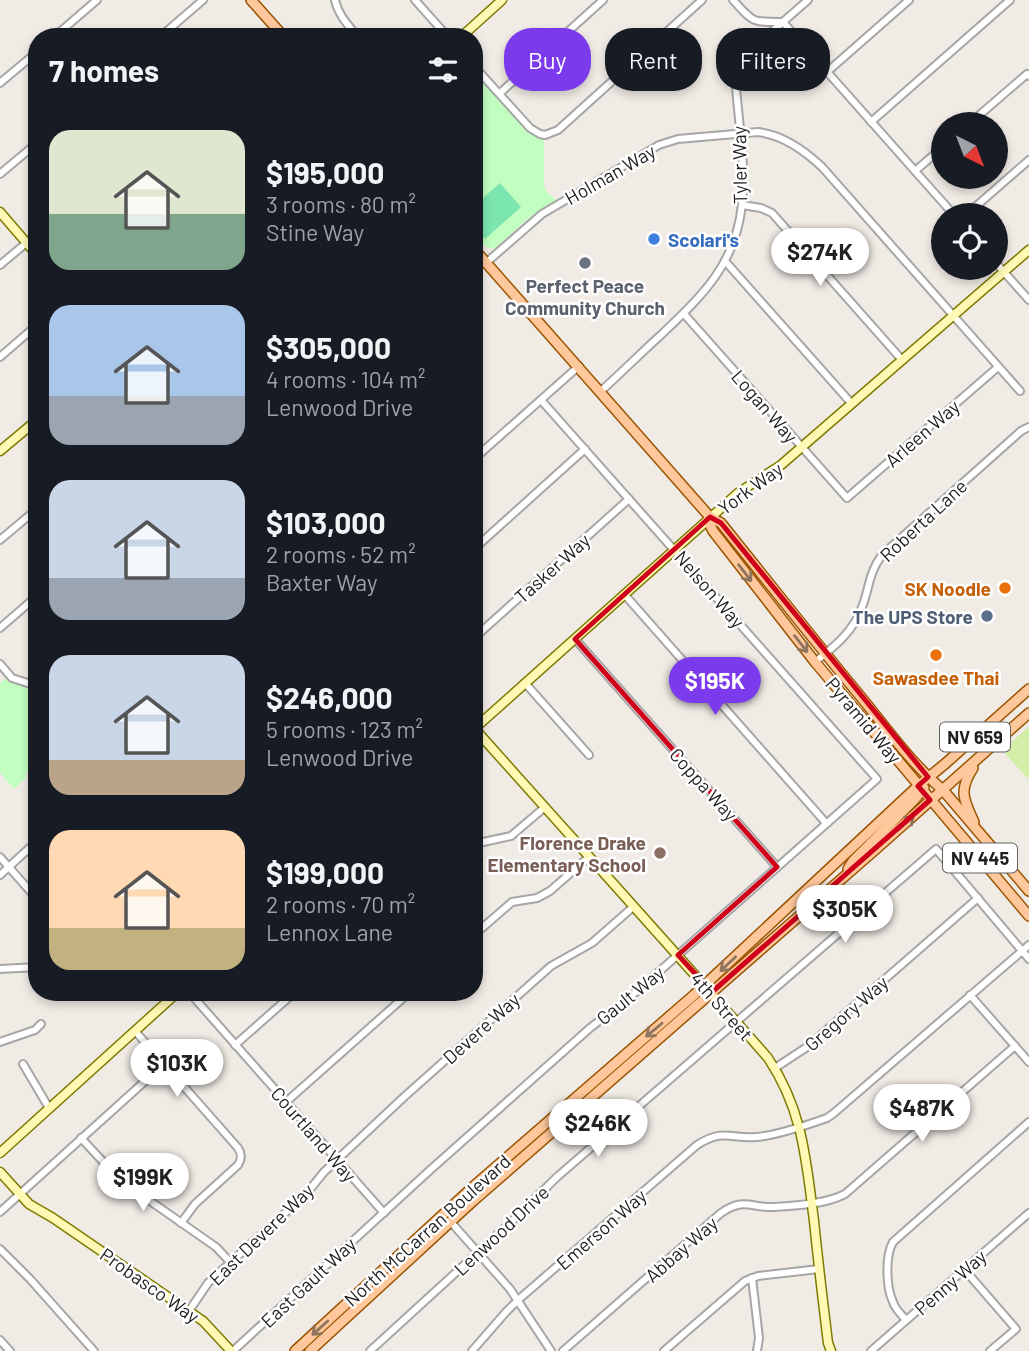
<!DOCTYPE html>
<html lang="en">
<head>
<meta charset="utf-8">
<style>
  :root { --surface:#171b24; --page:#242831; --text:#f1f3f6; --muted:#9ea1a6; --accent:#7c3aed }
  body { margin:0; font-family:Barlow,sans-serif; background:var(--page); color:var(--text); height:100vh; display:flex; flex-direction:column; font-size:26px; white-space:nowrap }
  * { box-sizing:border-box; margin:0 }
  p { font-size:23px; color:var(--muted) }
  .icon { flex:none; width:38px; height:38px; fill:none; stroke:currentColor; stroke-width:2; stroke-linecap:round; stroke-linejoin:round }
  .map { position:relative; flex:1; overflow:hidden }
  .details { position:absolute; left:28px; top:28px; width:455px; height:973px; display:flex; flex-direction:column; background:var(--surface); border-radius:28px; box-shadow:0 4px 10px #0003 }
  .details>* { flex:none }
  .top-card { position:absolute; left:504px; top:28px; width:420px; height:63px; display:flex; gap:14px }
  .needle { width:46px; rotate:138deg }
  .buttons { position:absolute; left:931px; top:112px; display:grid; gap:14px }
  .buttons a { display:grid; place-items:center; width:77px; height:77px; border-radius:50%; background:var(--surface); box-shadow:0 4px 10px #0003; font-size:35px }
  .price { position:absolute; translate:-50% -60px; padding:0 16px; border-radius:24px; background:#fff; color:#222; font-size:23px; line-height:46px; filter:drop-shadow(0 2px 4px #0008) }
  .price::after { content:''; position:absolute; left:50%; top:42px; width:21px; height:16px; margin-left:-10px; background:inherit; clip-path:polygon(0 0,100% 0,50% 100%) }
  .price.active { background:var(--accent); color:#fff }
  ul { padding:0; list-style:none }
  li { display:flex; align-items:center; gap:21px; height:175px; padding:0 21px }
  li span { display:grid; place-items:center; flex:none; width:196px; height:140px; border-radius:21px; color:#555 }
  li>.icon { margin-inline-start:auto }
  span .icon { width:84px; height:84px; fill:#fffc; stroke-width:1 }
  li b { font-size:30px }
  h2 { display:flex; justify-content:space-between; align-items:center; height:84px; padding:0 21px; font-size:30px }
  .pill { padding:0 24px; border-radius:28px; background:var(--surface); box-shadow:0 4px 10px #0003; font-size:24px; line-height:63px }
  .pill.active { background:var(--accent); color:#fff }
  .map>svg:first-child { display:block }
  .grass { fill:#d3efa7 }
  .park { fill:#c1febf }
  .pitch { fill:#7ce6b0 }
  .lines { fill:none; stroke-linecap:round; stroke-linejoin:round }
  .street-casing { stroke:#a6a6a6; stroke-width:10 }
  .secondary-casing { stroke:#7d7b00; stroke-width:11 }
  .primary-casing { stroke:#9b5500; stroke-width:12 }
  .street { stroke:#fff; stroke-width:6 }
  .secondary { stroke:#fff9b5; stroke-width:8 }
  .primary { stroke:#ffc89c; stroke-width:9 }
  .oneway { stroke:#8f745e }
  .marked { fill:none; stroke:#cf0019; stroke-width:5; stroke-linejoin:round }
  .shop-dot { fill:#3f7fe0; stroke:#fff; stroke-width:2.5 }
  .worship-dot { fill:#6b7280; stroke:#fff; stroke-width:2.5 }
  .food-dot { fill:#e8710a; stroke:#fff; stroke-width:2.5 }
  .service-dot { fill:#5c6f8a; stroke:#fff; stroke-width:2.5 }
  .education-dot { fill:#8d6e63; stroke:#fff; stroke-width:2.5 }
  .labels { text-anchor:middle; dominant-baseline:central; stroke-width:5; stroke-linejoin:round; paint-order:stroke }
  .shield { fill:#fff; stroke:#626262; stroke-width:2 }
  .shield-label { font-size:18px; font-weight:bold; fill:#1f1f1f }
  .street-label { font-size:19px; fill:#1f1f1f; stroke:#fff }
  .shop-label { font-size:19px; font-weight:bold; fill:#366cbe; stroke:#fff; text-anchor:start }
  .worship-label { font-size:19px; font-weight:bold; fill:#5b616d; stroke:#fff }
  .food-label { font-size:19px; font-weight:bold; fill:#c56008; stroke:#fff; text-anchor:end }
  .service-label { font-size:19px; font-weight:bold; fill:#4e5e75; stroke:#fff; text-anchor:end }
  .education-label { font-size:19px; font-weight:bold; fill:#785e54; stroke:#fff; text-anchor:end }
</style>
</head>
<body>
<div class="map">
<svg width="1029" height="1351" viewBox="0 0 1029 1351">
  <rect width="100%" height="100%" fill="#f1ebe5"/>
  <!-- grass -->
  <path class="grass" d="M1029,727V776L1027,778L1002,750Z"/>
  <!-- park -->
  <g class="park">
    <path d="M474,70L528,130L536,136L544,138V185L546,191L556,200L531,216L494,249L486,247L474,234Z"/>
    <path d="M7,677L15,684L37,690V765L25,775L26,778L14,789L0,773V683Z"/>
  </g>
  <!-- pitch -->
  <path class="pitch" d="M500,183L521,207L485,239L474,227V206Z"/>
  <g class="lines">
    <!-- street casing -->
    <g class="street-casing">
      <g id="street">
        <path d="M335,0C338,15 349,26 358,37"/>
        <path d="M415,0L448,37"/>
        <path d="M733,0C754,23 751,22 783,22L954,215"/>
        <path d="M54,37L97,0"/>
        <path d="M160,37L203,0"/>
        <path d="M266,37L276,28"/>
        <path d="M474,66L530,128L540,134L545,135L558,130L702,0"/>
        <path d="M827,72L909,0"/>
        <path d="M0,83L37,52"/>
        <path d="M500,93L603,0"/>
        <path d="M871,122L1010,0"/>
        <path d="M969,124L1027,74L1029,76"/>
        <path d="M915,171L943,147"/>
        <path d="M0,174L37,143"/>
        <path d="M742,205L761,208L772,213L902,360"/>
        <path d="M966,215L1029,160"/>
        <path d="M725,261L852,404"/>
        <path d="M487,262L542,214L659,145L678,139L758,132C783,135 804,150 822,167L1020,391"/>
        <path d="M996,263L1029,300"/>
        <path d="M0,265L37,234"/>
        <path d="M684,314L847,498L998,367"/>
        <path d="M0,357L37,325"/>
        <path d="M601,391C622,372 642,352 663,333C704,294 736,263 742,204C746,166 739,126 736,87C737,72 742,61 752,49L808,0"/>
        <path d="M474,459L579,366"/>
        <path d="M0,540L37,509"/>
        <path d="M474,549L585,449"/>
        <path d="M624,594L826,823"/>
        <path d="M0,628L37,596"/>
        <path d="M474,638L629,499"/>
        <path d="M575,639L777,867"/>
        <path d="M815,662C834,647 854,631 862,607C870,587 868,574 882,555L1021,431L1029,427"/>
        <path d="M0,664L12,678L37,686"/>
        <path d="M525,683L589,755"/>
        <path d="M474,827L479,843"/>
        <path d="M474,844L511,836L545,807"/>
        <path d="M0,857L37,899"/>
        <path d="M0,875L37,841"/>
        <path d="M474,935L512,902L537,898L550,891L589,857"/>
        <path d="M0,969L37,967"/>
        <path d="M189,992L384,1213"/>
        <path d="M970,995L1029,1062"/>
        <path d="M135,1031L238,1148C242,1154 242,1159 238,1165L195,1204L181,1223"/>
        <path d="M0,1042L35,1030L41,1024"/>
        <path d="M235,1045L295,992"/>
        <path d="M23,1064L49,1108"/>
        <path d="M775,1068L807,1047L978,898"/>
        <path d="M286,1102L410,992"/>
        <path d="M81,1138L120,1180L216,1247L231,1263"/>
        <path d="M135,1191L158,1158"/>
        <path d="M0,1212L164,1064"/>
        <path d="M450,1221L510,1289L551,1351"/>
        <path d="M0,1249L30,1279L94,1351"/>
        <path d="M964,1269L1016,1329L990,1351"/>
        <path d="M752,1278L759,1338L757,1351"/>
        <path d="M189,1311L208,1283L307,1193L324,1172L404,1097L551,966L592,943L633,907"/>
        <path d="M906,1320C901,1314 895,1309 893,1302C886,1287 885,1256 893,1242L1029,1122"/>
        <path d="M0,1340L10,1351"/>
        <path d="M233,1351L429,1171L590,1028L636,992L877,779L541,400"/>
        <path d="M370,1351L509,1224L557,1177L936,849L1029,959"/>
        <path d="M472,1351L506,1312L518,1300L697,1145C724,1128 730,1139 756,1137C774,1136 810,1124 827,1118L834,1113L1029,945"/>
        <path d="M563,1351L721,1213C744,1197 751,1208 774,1207C796,1206 826,1204 845,1194L1015,1046"/>
        <path d="M664,1351L745,1281L758,1276L819,1269"/>
        <path d="M871,1351L1029,1213"/>
      </g>
    </g>
    <!-- secondary casing -->
    <g class="secondary-casing">
      <g id="secondary">
        <path d="M461,37L502,0"/>
        <path d="M0,212L37,255"/>
        <path d="M0,451L37,420"/>
        <path d="M474,728C572,838 671,947 768,1058C803,1110 806,1160 814,1221C818,1261 823,1302 828,1343L831,1351"/>
        <path d="M474,729L738,493L781,465L1029,250"/>
        <path d="M0,1153L178,992"/>
        <path d="M0,1172L29,1204L53,1218L203,1321L231,1351"/>
      </g>
    </g>
    <!-- primary casing -->
    <g class="primary-casing">
      <g id="primary">
        <path d="M251,0L284,37"/>
        <path d="M474,249L710,517L721,523C769,583 816,643 865,702C889,732 913,765 943,790L1029,891"/>
        <path d="M710,517V525L713,531L815,662L1029,916"/>
        <path d="M973,768C958,791 964,800 974,822"/>
        <path d="M848,869L853,861L914,800L924,788"/>
        <path d="M295,1351L474,1186L694,995L918,786L946,763L1029,689"/>
        <path d="M310,1351L473,1201L877,848L1029,713"/>
      </g>
    </g>
    <!-- street -->
    <use href="#street" class="street"/>
    <!-- secondary -->
    <use href="#secondary" class="secondary"/>
    <!-- primary -->
    <use href="#primary" class="primary"/>
  </g>
  <!-- one-way arrows -->
  <defs><path id="oneway-shaft" d="M-6 0H5M1.5-3L5.5 0L1.5 3" fill="none" stroke-width="1.6" stroke-linecap="round" stroke-linejoin="round" transform="scale(1.75)"/></defs>
  <g class="oneway">
    <use href="#oneway-shaft" transform="translate(745 573) rotate(52)"/>
    <use href="#oneway-shaft" transform="translate(801 644) rotate(52)"/>
    <use href="#oneway-shaft" transform="translate(906 823) rotate(-42)"/>
    <use href="#oneway-shaft" transform="translate(728 964) rotate(137)"/>
    <use href="#oneway-shaft" transform="translate(654 1030) rotate(140)"/>
    <use href="#oneway-shaft" transform="translate(320 1328) rotate(138)"/>
  </g>
  <!-- marked area -->
  <path class="marked" d="M710,517L721,523L928,777L918,786L930,800L712,992L678,955L777,867L575,639Z"/>
  <!-- markers -->
  <circle class="shop-dot" cx="654" cy="239" r="7"/>
  <circle class="worship-dot" cx="585" cy="263" r="7"/>
  <g class="food-dot">
    <circle cx="1005" cy="588" r="7"/>
    <circle cx="936" cy="655" r="7"/>
  </g>
  <circle class="service-dot" cx="987" cy="616" r="7"/>
  <circle class="education-dot" cx="660" cy="853" r="7"/>
  <g class="labels">
    <!-- shield labels -->
    <g class="shield">
      <rect x="940" y="722.5" width="70" height="29" rx="5"/>
      <rect x="943" y="843.5" width="74" height="29" rx="5"/>
    </g>
    <g class="shield-label">
      <text x="975" y="737">NV 659</text>
      <text x="980" y="858">NV 445</text>
    </g>
    <!-- street labels -->
    <g class="street-label">
      <text transform="translate(739 165) rotate(-91)">Tyler Way</text>
      <text transform="translate(610 174) rotate(-30)">Holman Way</text>
      <text transform="translate(765 406) rotate(49)">Logan Way</text>
      <text transform="translate(922 433) rotate(-41)">Arleen Way</text>
      <text transform="translate(750 488) rotate(-36)">York Way</text>
      <text transform="translate(923 520) rotate(-43)">Roberta Lane</text>
      <text transform="translate(552 568) rotate(-42)">Tasker Way</text>
      <text transform="translate(710 589) rotate(49)">Nelson Way</text>
      <text transform="translate(864 720) rotate(50)">Pyramid Way</text>
      <text transform="translate(704 784) rotate(48)">Coppa Way</text>
      <text transform="translate(630 995) rotate(-39)">Gault Way</text>
      <text transform="translate(722 1006) rotate(49)">4th Street</text>
      <text transform="translate(846 1013) rotate(-41)">Gregory Way</text>
      <text transform="translate(481 1028) rotate(-42)">Devere Way</text>
      <text transform="translate(314 1134) rotate(49)">Courtland Way</text>
      <text transform="translate(601 1229) rotate(-41)">Emerson Way</text>
      <text transform="translate(427 1230) rotate(-42)">North McCarran Boulevard</text>
      <text transform="translate(501 1230) rotate(-43)">Lenwood Drive</text>
      <text transform="translate(261 1234) rotate(-44)">East Devere Way</text>
      <text transform="translate(681 1249) rotate(-41)">Abbay Way</text>
      <text transform="translate(308 1282) rotate(-43)">East Gault Way</text>
      <text transform="translate(950 1282) rotate(-41)">Penny Way</text>
      <text transform="translate(150 1285) rotate(35)">Probasco Way</text>
    </g>
    <!-- shop labels -->
    <g class="shop-label">
      <text x="668" y="239">Scolari's</text>
    </g>
    <!-- worship labels -->
    <g class="worship-label">
      <text x="585" y="285">Perfect Peace<tspan x="585" dy="22">Community Church</tspan></text>
    </g>
    <!-- food labels -->
    <g class="food-label">
      <text x="991" y="588">SK Noodle</text>
      <text x="936" y="677" text-anchor="middle">Sawasdee Thai</text>
    </g>
    <!-- service labels -->
    <g class="service-label">
      <text x="973" y="616">The UPS Store</text>
    </g>
    <!-- education labels -->
    <g class="education-label">
      <text x="646" y="842">Florence Drake<tspan x="646" dy="22">Elementary School</tspan></text>
    </g>
  </g>
</svg>
<div class="buttons">
<a><svg class="needle" viewBox="-14 -14 28 28"><path d="M0-13l5 13h-10z" fill="#e53935"/><path d="M0 13l5-13h-10z" fill="#9ea1a6"/></svg></a>
<a><svg class="icon" aria-label="locate" viewBox="0 0 24 24"><circle cx="12" cy="12" r="6"/><path d="M12 2v4M12 18v4M2 12h4M18 12h4"/></svg></a>
</div>
<b class="price" style="left:820px;top:288px">$274K</b>
<b class="price active" style="left:715px;top:717px">$195K</b>
<b class="price" style="left:845px;top:945px">$305K</b>
<b class="price" style="left:177px;top:1099px">$103K</b>
<b class="price" style="left:922px;top:1144px">$487K</b>
<b class="price" style="left:598px;top:1159px">$246K</b>
<b class="price" style="left:143px;top:1213px">$199K</b>
<div class="top-card">
<a class="pill active">Buy</a>
<a class="pill">Rent</a>
<a class="pill">Filters</a>
</div>
<section class="details">
<h2>7 homes<svg class="icon" aria-label="filters" viewBox="0 0 24 24"><path d="M4 7h16M4 17h16"/><circle cx="9" cy="7" r="2"/><circle cx="15" cy="17" r="2"/></svg></h2>
<ul>
<li><span style="background:linear-gradient(#dfe7d0 60%,#7fa58c 0)"><svg class="icon" aria-label="home" viewBox="0 0 24 24"><path d="M3 11l9-7 9 7M6 9v11h12V9"/></svg></span><div><b>$195,000</b><p>3 rooms · 80 m²</p><p>Stine Way</p></div></li>
<li><span style="background:linear-gradient(#a9c7e8 65%,#9aa5b1 0)"><svg class="icon" aria-label="home" viewBox="0 0 24 24"><path d="M3 11l9-7 9 7M6 9v11h12V9"/></svg></span><div><b>$305,000</b><p>4 rooms · 104 m²</p><p>Lenwood Drive</p></div></li>
<li><span style="background:linear-gradient(#c9d6e8 70%,#9aa5b1 0)"><svg class="icon" aria-label="home" viewBox="0 0 24 24"><path d="M3 11l9-7 9 7M6 9v11h12V9"/></svg></span><div><b>$103,000</b><p>2 rooms · 52 m²</p><p>Baxter Way</p></div></li>
<li><span style="background:linear-gradient(#c9d6e8 75%,#b9a48a 0)"><svg class="icon" aria-label="home" viewBox="0 0 24 24"><path d="M3 11l9-7 9 7M6 9v11h12V9"/></svg></span><div><b>$246,000</b><p>5 rooms · 123 m²</p><p>Lenwood Drive</p></div></li>
<li><span style="background:linear-gradient(#ffd9b3 70%,#c2b280 0)"><svg class="icon" aria-label="home" viewBox="0 0 24 24"><path d="M3 11l9-7 9 7M6 9v11h12V9"/></svg></span><div><b>$199,000</b><p>2 rooms · 70 m²</p><p>Lennox Lane</p></div></li>
</ul>
</section>
</div>
</body>
</html>
